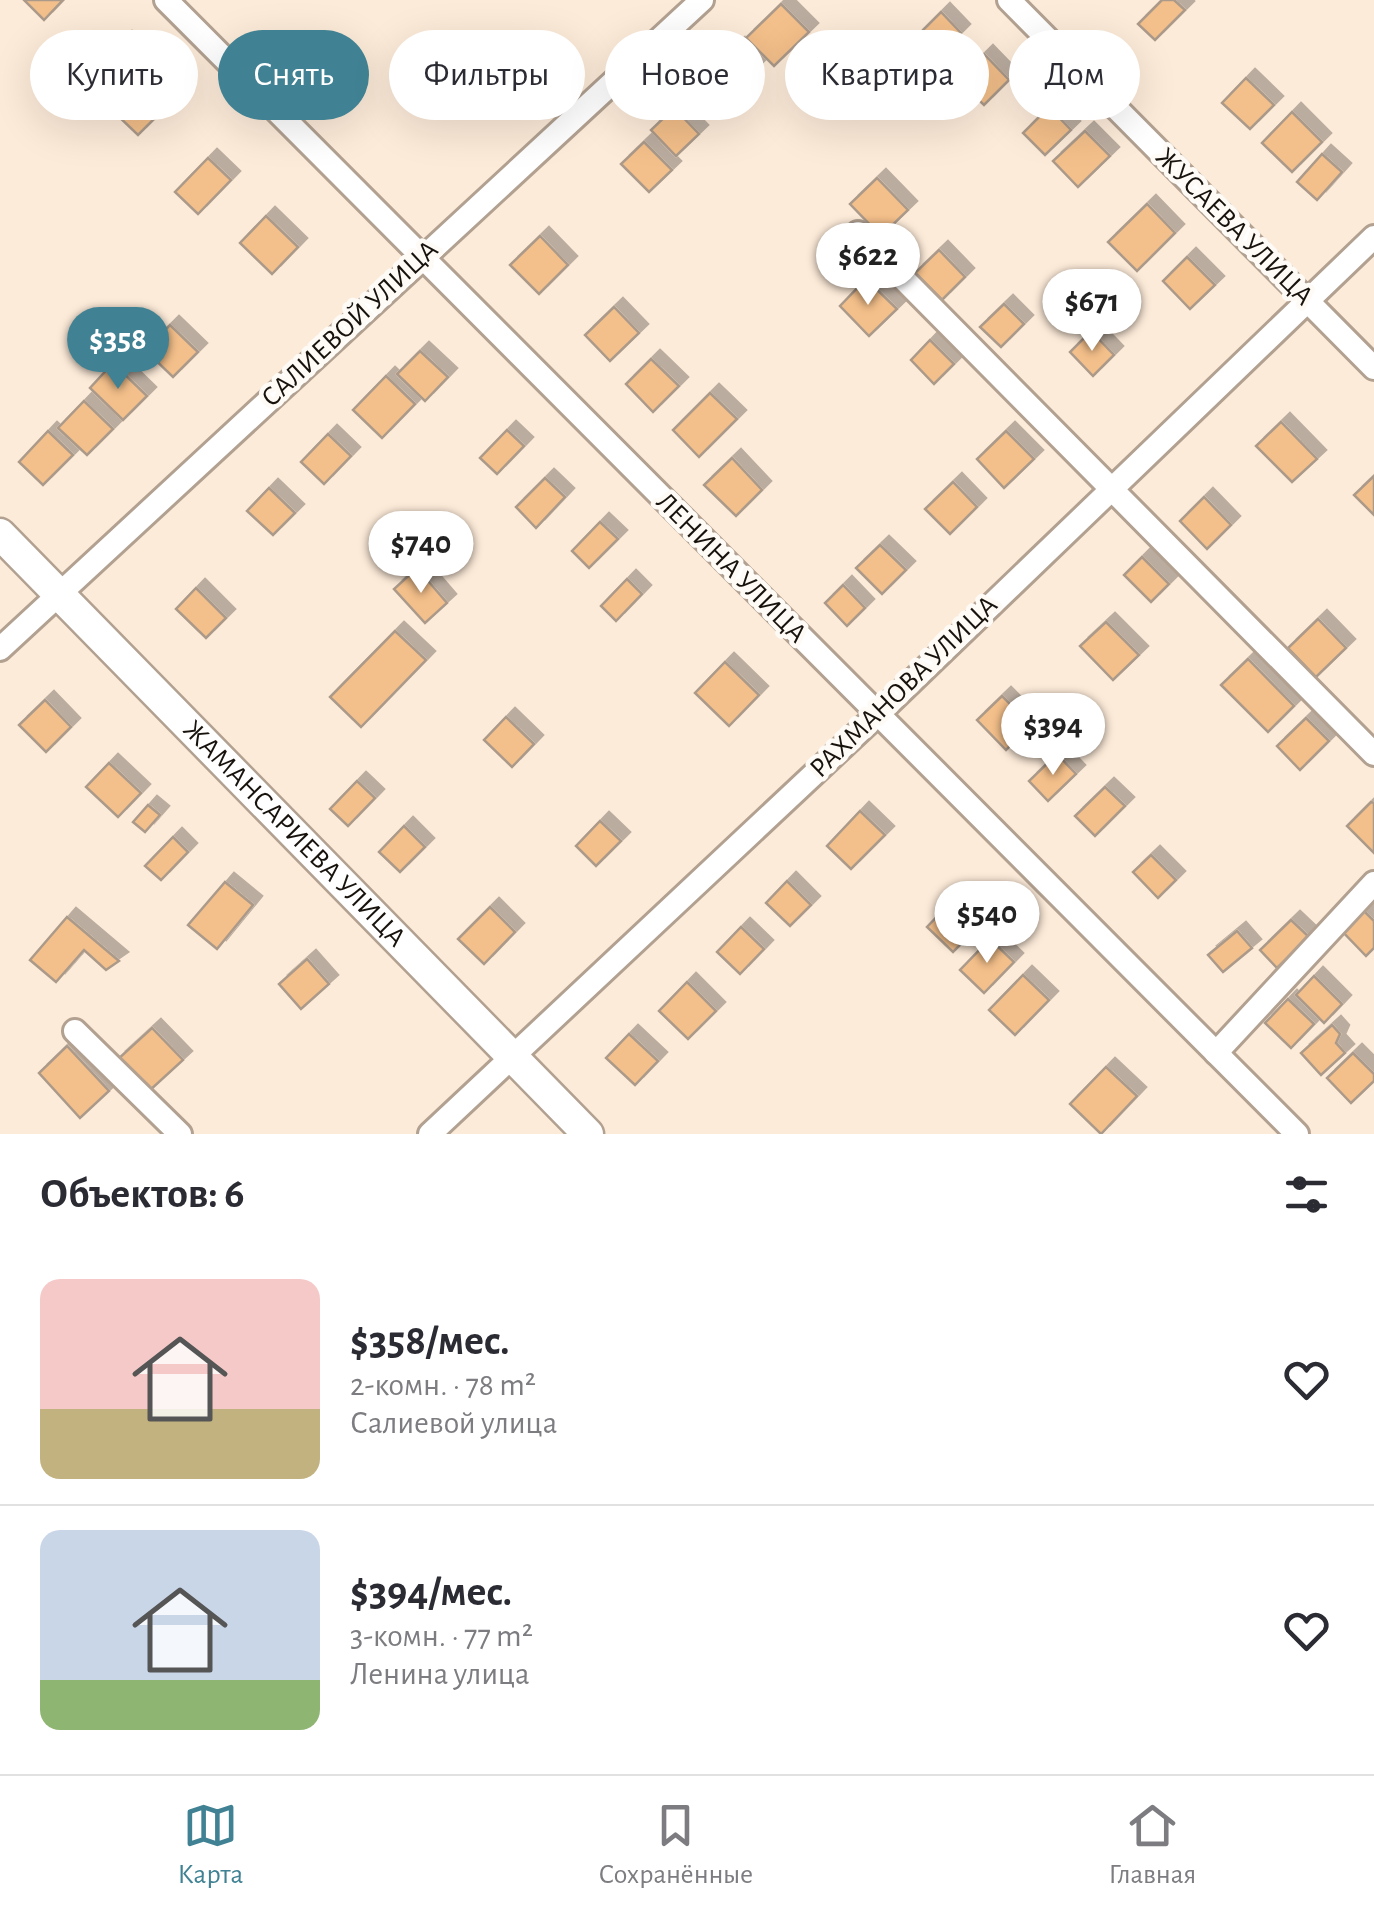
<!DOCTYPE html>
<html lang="ru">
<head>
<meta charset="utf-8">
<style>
  :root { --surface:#fff; --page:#f2f2f3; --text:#2b2b33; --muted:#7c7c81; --line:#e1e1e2; --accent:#408293 }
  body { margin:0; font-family:"Alegreya Sans",sans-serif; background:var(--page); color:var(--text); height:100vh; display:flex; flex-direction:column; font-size:38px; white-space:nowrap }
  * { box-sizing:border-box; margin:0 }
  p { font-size:32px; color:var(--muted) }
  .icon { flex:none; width:55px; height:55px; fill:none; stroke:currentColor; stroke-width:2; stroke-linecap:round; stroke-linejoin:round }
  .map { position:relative; height:1134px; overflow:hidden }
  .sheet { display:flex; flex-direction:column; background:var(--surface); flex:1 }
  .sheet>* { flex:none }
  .guide { position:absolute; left:30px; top:30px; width:1315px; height:90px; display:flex; gap:20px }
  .price { position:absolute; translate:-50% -85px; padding:0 22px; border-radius:35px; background:#fff; color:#222; font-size:32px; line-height:65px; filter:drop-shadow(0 2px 5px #0008) }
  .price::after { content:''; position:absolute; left:50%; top:60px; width:30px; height:22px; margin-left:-15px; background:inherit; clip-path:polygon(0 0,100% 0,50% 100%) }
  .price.current { background:var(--accent); color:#fff }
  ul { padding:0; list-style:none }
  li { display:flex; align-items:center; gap:30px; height:250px; padding:0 40px }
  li+li { border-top:2px solid var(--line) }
  li span { display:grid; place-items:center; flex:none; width:280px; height:200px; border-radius:20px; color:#555 }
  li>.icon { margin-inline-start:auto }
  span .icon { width:120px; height:120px; fill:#fffc; stroke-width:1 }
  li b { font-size:42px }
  h2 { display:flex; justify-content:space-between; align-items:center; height:120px; padding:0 40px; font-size:42px }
  .tag { padding:0 35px; border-radius:45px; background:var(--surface); box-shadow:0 10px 40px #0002; font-size:35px; line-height:90px }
  .tag.current { background:var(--accent); color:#fff }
  .tab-bar { display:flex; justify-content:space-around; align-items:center; height:140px; border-top:2px solid var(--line); background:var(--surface); font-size:28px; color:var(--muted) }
  .tab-bar a { display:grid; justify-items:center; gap:5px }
  .tab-bar .current { color:var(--accent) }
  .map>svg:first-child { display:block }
  .building { fill:#f3bf8a; stroke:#ab9a8a; stroke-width:2.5; filter:url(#shadow) }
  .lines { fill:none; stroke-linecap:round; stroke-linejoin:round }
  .minor-casing { stroke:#b2a191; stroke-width:28 }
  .tertiary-casing { stroke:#b2a191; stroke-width:35 }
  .minor { stroke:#fff; stroke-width:22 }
  .tertiary { stroke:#fff; stroke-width:30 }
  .labels { text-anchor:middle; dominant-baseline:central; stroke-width:9; stroke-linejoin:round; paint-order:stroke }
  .street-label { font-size:28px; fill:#18120c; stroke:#fefbf7 }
</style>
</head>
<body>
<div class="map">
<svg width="1374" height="1134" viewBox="0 0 1374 1134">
  <defs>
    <filter id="shadow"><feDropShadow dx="9" dy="-9" stdDeviation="0" flood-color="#0004"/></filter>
  </defs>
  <rect width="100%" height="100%" fill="#fdebd9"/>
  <!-- building -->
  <g class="building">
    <path d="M24,0H63L44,20Z"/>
    <path d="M1162,0H1174L1185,10L1155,40L1138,24Z"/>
    <path d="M781,4L809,32L774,66L746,38Z"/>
    <path d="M941,12L961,33L935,59L915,38Z"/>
    <path d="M123,40L148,64L123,90L98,66Z"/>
    <path d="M736,46L757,68L731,93L710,72Z"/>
    <path d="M984,54L1009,80L984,105L958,80Z"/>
    <path d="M1246,78L1274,105L1250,129L1222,103Z"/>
    <path d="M137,92L159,114L138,135L116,114Z"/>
    <path d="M1049,107L1071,130L1045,155L1023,133Z"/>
    <path d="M674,108L699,134L676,156L651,130Z"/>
    <path d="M1292,112L1322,142L1292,172L1262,143Z"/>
    <path d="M1085,131L1110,156L1078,187L1053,161Z"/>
    <path d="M644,142L672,170L649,192L621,164Z"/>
    <path d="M1322,154L1342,172L1317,200L1297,182Z"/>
    <path d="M208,158L231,180L198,214L175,192Z"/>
    <path d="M877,178L908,210L881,236L850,204Z"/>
    <path d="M1147,204L1175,233L1137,271L1108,242Z"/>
    <path d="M266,216L298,247L272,274L240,243Z"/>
    <path d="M540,236L568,265L539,294L510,265Z"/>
    <path d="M939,250L965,277L942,300L915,273Z"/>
    <path d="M1187,257L1215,285L1190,309L1163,281Z"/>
    <path d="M866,279L897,309L869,336L840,306Z"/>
    <path d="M1004,304L1024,324L1001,347L980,327Z"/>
    <path d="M614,307L639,333L610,361L585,335Z"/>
    <path d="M170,325L198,352L173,377L145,350Z"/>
    <path d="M1091,331L1114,355L1093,376L1070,352Z"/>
    <path d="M930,340L954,364L934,384L911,360Z"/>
    <path d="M420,351L448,377L425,401L397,374Z"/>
    <path d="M651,359L679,386L653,412L626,384Z"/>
    <path d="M113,363L147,396L123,420L90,388Z"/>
    <path d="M386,376L415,404L382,438L353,410Z"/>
    <path d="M710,393L737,419L699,457L673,430Z"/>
    <path d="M84,401L113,429L87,455L58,428Z"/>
    <path d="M1281,422L1317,459L1292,482L1256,446Z"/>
    <path d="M507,430L524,446L497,474L480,458Z"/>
    <path d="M48,431L73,455L43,485L19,462Z"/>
    <path d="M1006,431L1034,459L1004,488L977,459Z"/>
    <path d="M328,434L351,456L324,484L301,462Z"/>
    <path d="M732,458L762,490L736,516L704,485Z"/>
    <path d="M1374,476V515L1354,495Z"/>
    <path d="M545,478L565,497L536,528L516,507Z"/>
    <path d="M953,482L977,507L950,534L925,509Z"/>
    <path d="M269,488L295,513L273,535L247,511Z"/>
    <path d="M1204,497L1231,525L1207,549L1180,521Z"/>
    <path d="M600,522L618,539L589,568L572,551Z"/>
    <path d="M880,545L906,570L882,594L856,568Z"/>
    <path d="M1142,557L1169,584L1151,602L1124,575Z"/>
    <path d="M417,568L447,603L425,623L394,589Z"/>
    <path d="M627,579L642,594L616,621L601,606Z"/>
    <path d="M843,585L865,608L847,626L825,603Z"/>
    <path d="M196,588L226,618L206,638L176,609Z"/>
    <path d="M1318,619L1346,648L1316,677L1288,648Z"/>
    <path d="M1106,622L1139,655L1113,680L1080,646Z"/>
    <path d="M395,631L426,660L361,727L330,697Z"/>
    <path d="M1248,659L1294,706L1268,732L1221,685Z"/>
    <path d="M725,662L759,695L729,726L695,693Z"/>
    <path d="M1002,696L1031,725L1006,750L977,720Z"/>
    <path d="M45,700L71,727L46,752L19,725Z"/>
    <path d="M506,717L534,744L512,767L484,740Z"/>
    <path d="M1306,718L1329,741L1300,770L1277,746Z"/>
    <path d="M1057,754L1076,774L1048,801L1029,781Z"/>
    <path d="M109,763L141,793L118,817L86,787Z"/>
    <path d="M357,781L375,798L348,826L330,809Z"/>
    <path d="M1105,787L1125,806L1095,836L1075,816Z"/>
    <path d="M1371,802L1374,803V853L1347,826Z"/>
    <path d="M148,805L160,815L145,832L133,822Z"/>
    <path d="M860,811L885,835L851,869L827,846Z"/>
    <path d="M600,821L621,841L596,866L576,846Z"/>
    <path d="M404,826L425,847L400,872L379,852Z"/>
    <path d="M173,837L188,852L161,880L145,866Z"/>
    <path d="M1151,855L1176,880L1158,898L1133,872Z"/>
    <path d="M787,881L811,905L790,926L766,903Z"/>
    <path d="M225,882L253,905L217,949L188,925Z"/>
    <path d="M950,903L976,929L953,952L927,927Z"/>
    <path d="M490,907L515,932L484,964L458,939Z"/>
    <path d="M1360,907L1374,921V948L1366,956L1339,928Z"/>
    <path d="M67,917L119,961L106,970L84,950L56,982L30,960Z"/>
    <path d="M1291,920L1309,937L1277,968L1260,950Z"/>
    <path d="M741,927L764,949L740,974L717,952Z"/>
    <path d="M1237,931L1252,948L1223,972L1208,955Z"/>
    <path d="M990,939L1014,962L984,993L960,970Z"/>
    <path d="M307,959L329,984L301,1009L279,984Z"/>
    <path d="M1023,975L1049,1000L1015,1035L989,1010Z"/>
    <path d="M1314,976L1342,1004L1324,1023L1296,995Z"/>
    <path d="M687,982L716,1011L688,1039L659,1011Z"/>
    <path d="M1288,999L1314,1024L1291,1048L1265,1023Z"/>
    <path d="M1332,1025L1340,1034L1336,1043L1345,1053L1321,1075L1301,1053Z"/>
    <path d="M152,1028L183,1060L148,1092L117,1060Z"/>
    <path d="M629,1034L658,1061L635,1085L606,1058Z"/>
    <path d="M67,1046L109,1091L80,1118L39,1073Z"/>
    <path d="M1353,1053L1374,1074V1081L1351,1103L1327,1078Z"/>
    <path d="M1106,1067L1137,1096L1101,1134L1070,1104Z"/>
  </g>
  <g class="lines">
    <!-- minor casing -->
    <g class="minor-casing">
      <g id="minor">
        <path d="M166,0L1297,1134"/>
        <path d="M1009,0L1374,368"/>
        <path d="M858,233L1374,754"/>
        <path d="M0,649L702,0"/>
        <path d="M75,1031L180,1134"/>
        <path d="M1216,1053L1374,883"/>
        <path d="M430,1134L878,714L1374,237"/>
      </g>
    </g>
    <!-- tertiary casing -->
    <g class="tertiary-casing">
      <g id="tertiary">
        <path id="s1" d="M0,534L588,1134"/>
      </g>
    </g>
    <!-- minor -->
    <use href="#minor" class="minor"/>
    <!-- tertiary -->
    <use href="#tertiary" class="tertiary"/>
  </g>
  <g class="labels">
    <!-- street labels -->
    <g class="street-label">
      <text transform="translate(1234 227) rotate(45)">ЖУСАЕВА УЛИЦА</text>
      <text transform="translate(350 324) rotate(-43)">САЛИЕВОЙ УЛИЦА</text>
      <text transform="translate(731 568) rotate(45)">ЛЕНИНА УЛИЦА</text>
      <text transform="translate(904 687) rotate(-44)">РАХМАНОВА УЛИЦА</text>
      <text stroke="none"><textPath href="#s1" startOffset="420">ЖАМАНСАРИЕВА УЛИЦА</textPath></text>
    </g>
  </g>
</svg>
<b class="price" style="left:868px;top:308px">$622</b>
<b class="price" style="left:1092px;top:354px">$671</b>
<b class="price current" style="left:118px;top:392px">$358</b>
<b class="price" style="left:421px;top:596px">$740</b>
<b class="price" style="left:1053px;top:778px">$394</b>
<b class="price" style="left:987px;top:966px">$540</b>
<div class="guide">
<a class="tag">Купить</a>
<a class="tag current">Снять</a>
<a class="tag">Фильтры</a>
<a class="tag">Новое</a>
<a class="tag">Квартира</a>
<a class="tag">Дом</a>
</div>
</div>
<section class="sheet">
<h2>Объектов: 6<svg class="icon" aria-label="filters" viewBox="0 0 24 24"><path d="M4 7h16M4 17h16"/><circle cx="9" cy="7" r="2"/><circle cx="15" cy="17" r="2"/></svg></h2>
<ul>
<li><span style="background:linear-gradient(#f6c9c9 65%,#c2b280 0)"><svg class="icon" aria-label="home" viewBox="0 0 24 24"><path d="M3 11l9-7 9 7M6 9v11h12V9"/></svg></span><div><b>$358/мес.</b><p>2-комн. · 78 m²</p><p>Салиевой улица</p></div><svg class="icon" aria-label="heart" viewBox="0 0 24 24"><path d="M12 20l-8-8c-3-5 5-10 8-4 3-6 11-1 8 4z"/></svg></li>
<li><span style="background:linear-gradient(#c9d6e8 75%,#8fb573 0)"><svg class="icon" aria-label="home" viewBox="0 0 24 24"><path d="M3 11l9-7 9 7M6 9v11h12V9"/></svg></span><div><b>$394/мес.</b><p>3-комн. · 77 m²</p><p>Ленина улица</p></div><svg class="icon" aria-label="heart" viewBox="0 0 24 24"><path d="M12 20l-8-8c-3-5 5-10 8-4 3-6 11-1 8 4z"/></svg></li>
</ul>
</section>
<nav class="tab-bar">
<a class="current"><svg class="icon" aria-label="map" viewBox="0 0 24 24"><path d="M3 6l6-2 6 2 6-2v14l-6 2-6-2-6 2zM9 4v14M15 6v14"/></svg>Карта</a>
<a><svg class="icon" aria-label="saved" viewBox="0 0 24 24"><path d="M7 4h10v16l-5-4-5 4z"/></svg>Сохранённые</a>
<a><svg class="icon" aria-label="home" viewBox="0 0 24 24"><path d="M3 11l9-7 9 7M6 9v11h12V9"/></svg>Главная</a>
</nav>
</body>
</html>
